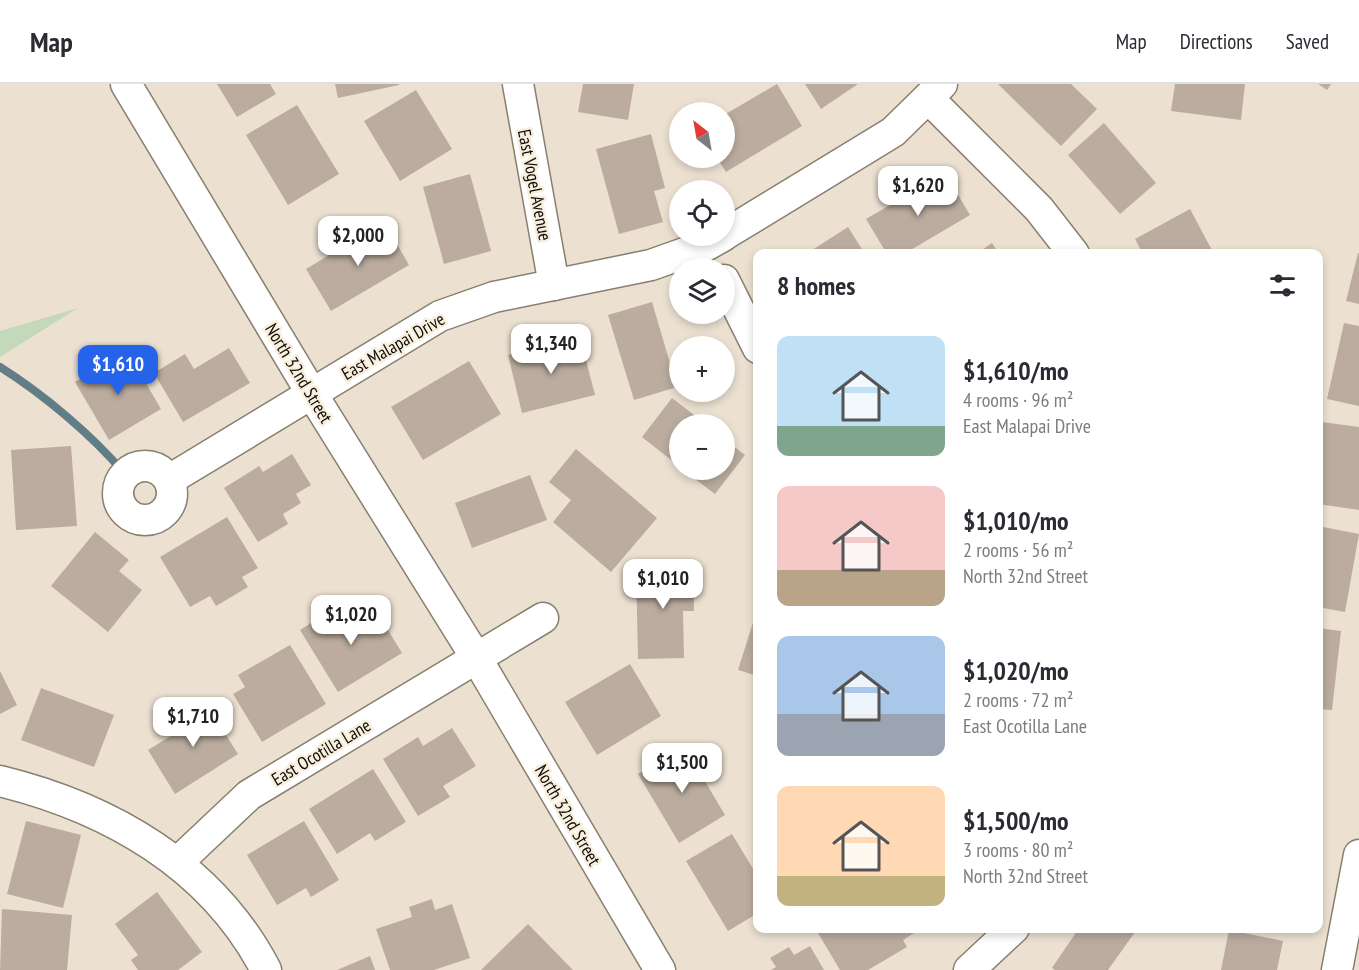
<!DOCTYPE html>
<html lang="en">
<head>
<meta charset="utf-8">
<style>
  :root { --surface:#fff; --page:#f2f2f3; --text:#2b2b33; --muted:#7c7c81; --line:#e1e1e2; --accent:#2563eb }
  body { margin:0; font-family:"PT Sans Narrow",sans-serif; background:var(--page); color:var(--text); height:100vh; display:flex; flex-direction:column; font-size:22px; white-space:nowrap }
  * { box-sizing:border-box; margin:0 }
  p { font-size:20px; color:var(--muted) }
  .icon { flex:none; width:33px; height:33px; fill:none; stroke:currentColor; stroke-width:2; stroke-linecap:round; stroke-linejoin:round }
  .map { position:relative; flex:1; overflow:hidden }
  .drawer { position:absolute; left:753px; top:165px; width:570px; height:684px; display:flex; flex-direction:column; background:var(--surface); border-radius:12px; box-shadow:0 3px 9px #0003 }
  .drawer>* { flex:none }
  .needle { width:39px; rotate:329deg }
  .buttons { position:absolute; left:669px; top:18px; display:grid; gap:12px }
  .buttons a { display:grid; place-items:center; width:66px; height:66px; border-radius:50%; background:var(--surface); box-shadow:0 3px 9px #0003; font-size:30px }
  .price { position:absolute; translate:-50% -51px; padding:0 14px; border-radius:12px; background:#fff; color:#222; font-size:20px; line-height:39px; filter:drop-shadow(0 2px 3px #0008) }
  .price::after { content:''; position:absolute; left:50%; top:36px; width:18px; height:14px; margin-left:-9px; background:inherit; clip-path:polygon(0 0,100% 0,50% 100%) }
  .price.on { background:var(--accent); color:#fff }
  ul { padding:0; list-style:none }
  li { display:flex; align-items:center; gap:18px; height:150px; padding:0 24px }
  li span { display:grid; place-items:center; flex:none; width:168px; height:120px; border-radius:12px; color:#555 }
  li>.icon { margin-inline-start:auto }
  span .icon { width:72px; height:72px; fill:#fffc; stroke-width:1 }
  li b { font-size:26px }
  h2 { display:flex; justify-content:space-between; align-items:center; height:72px; padding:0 24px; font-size:26px }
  header { display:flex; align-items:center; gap:36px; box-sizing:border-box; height:84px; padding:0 30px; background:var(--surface); border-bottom:2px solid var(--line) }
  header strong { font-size:28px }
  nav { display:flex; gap:33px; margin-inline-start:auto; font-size:21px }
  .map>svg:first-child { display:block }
  .green { fill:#c4d9ba }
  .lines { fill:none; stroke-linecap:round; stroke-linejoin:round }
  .stream { stroke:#607d88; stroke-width:8 }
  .building { fill:#bbac9f }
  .minor-casing { stroke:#887f6f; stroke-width:33 }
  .minor { stroke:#fff; stroke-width:30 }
  .labels { text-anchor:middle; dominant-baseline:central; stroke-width:5; stroke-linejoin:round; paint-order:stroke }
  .street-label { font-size:18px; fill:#0f0b06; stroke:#f9efde }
</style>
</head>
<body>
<header>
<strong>Map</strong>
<nav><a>Map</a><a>Directions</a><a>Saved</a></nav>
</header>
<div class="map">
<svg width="1359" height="886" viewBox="0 0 1359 886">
  <rect width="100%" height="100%" fill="#ece1d1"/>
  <!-- green -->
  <path class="green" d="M78,224L0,273V247Z"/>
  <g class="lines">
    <!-- stream -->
    <path class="stream" d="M0,283C43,310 92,351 125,390"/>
  </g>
  <!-- building -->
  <g class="building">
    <path d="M217,0H270L276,10L237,33Z"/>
    <path d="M335,0H399V1L338,14Z"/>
    <path d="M583,0H634L628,36L578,28Z"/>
    <path d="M777,0L802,42L726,88L717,74H724V31Z"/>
    <path d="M805,0H858L821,25Z"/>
    <path d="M998,0H1071L1097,25L1061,62Z"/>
    <path d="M1175,0H1245L1241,36L1171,27Z"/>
    <path d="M1318,0H1331L1327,6Z"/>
    <path d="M416,6L452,65L400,97L364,37Z"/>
    <path d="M297,21L339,90L288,121L246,51Z"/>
    <path d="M1104,39L1156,99L1120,130L1068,71Z"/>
    <path d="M651,50L665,104L654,107L663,138L619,150L596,65Z"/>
    <path d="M945,89L970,131L904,170H887L866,135Z"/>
    <path d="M470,90L491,167L444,180L423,103Z"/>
    <path d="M1190,125L1214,170H1143L1135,155Z"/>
    <path d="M384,138L409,181L331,227L306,185Z"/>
    <path d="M848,143L865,170H806Z"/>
    <path d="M992,159L999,170H976Z"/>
    <path d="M1358,169H1359V220L1346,217Z"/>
    <path d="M652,218L677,303L634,316L608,231Z"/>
    <path d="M1344,239L1359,242V322L1327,315Z"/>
    <path d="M580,253L595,311L522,329L508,271Z"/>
    <path d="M229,264L250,299L183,338L154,289L185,270L194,285Z"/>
    <path d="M127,267L161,325L109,356L75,298Z"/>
    <path d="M469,277L501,330L423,376L391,323Z"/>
    <path d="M672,314L706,340H680V383L642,353Z"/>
    <path d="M1322,338L1359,343V426L1318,420V359Z"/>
    <path d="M724,355L745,371L715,410L683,386H724Z"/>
    <path d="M71,362L77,442L16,446L11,366Z"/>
    <path d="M576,365L657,434L611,488L553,438L571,416L549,398Z"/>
    <path d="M292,370L311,401L296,410L301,419L283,430L288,440L258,458L224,404L259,382L263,388Z"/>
    <path d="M530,391L547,436L472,464L455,419Z"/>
    <path d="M227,433L258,484L242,493L248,503L216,522L210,512L190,523L160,473Z"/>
    <path d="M1318,442L1359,450L1345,528L1318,523Z"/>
    <path d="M95,448L129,476L119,487L142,506L108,548L51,502Z"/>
    <path d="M693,482L694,527H683L684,574L638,575L636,484Z"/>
    <path d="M374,523L402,569L338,608L300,546L333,525L343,542Z"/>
    <path d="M757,526L758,527V592L738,586Z"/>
    <path d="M1318,544L1341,547L1332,626L1318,625Z"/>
    <path d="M290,561L326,620L262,658L233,610L245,603L238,591Z"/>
    <path d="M630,580L661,632L597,671L565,618Z"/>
    <path d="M0,587L17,621L0,630Z"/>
    <path d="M41,604L114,631L94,683L21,656Z"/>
    <path d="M204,616L238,670L175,710L148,666L179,647L173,636Z"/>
    <path d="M452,644L476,682L443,702L450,713L418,732L383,675L418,653L423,662Z"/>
    <path d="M684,662L725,731L679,759L638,690Z"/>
    <path d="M373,685L406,738L375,757L370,749L337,770L309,725Z"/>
    <path d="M26,737L81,751L63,824L7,810Z"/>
    <path d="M304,737L339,796L311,813L306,804L277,821L247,771Z"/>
    <path d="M732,750L758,793V829L728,847L686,777Z"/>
    <path d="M157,808L202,868L178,886H138L131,876L138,871L115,840Z"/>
    <path d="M432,815L435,826L452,820L470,874L434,886H390L376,845L412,833L409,823Z"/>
    <path d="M2,825L72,831L67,886H0Z"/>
    <path d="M528,840L573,886H481Z"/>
    <path d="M815,844H922L903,856L907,863L868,886H840Z"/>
    <path d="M1079,844H1130L1135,848L1108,886H1055L1052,884Z"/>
    <path d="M1229,846L1283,857L1277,886H1221Z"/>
    <path d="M810,862L824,886H771L776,883L770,874L789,863L794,871Z"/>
    <path d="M370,872L375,886H337Z"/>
  </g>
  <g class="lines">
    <!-- minor casing -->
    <g class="minor-casing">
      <g id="minor">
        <path d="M126,0L312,310L477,575L660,886"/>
        <path d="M518,0L554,201"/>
        <path d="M928,14L1039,125L1074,170"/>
        <path d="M724,151L893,48L942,0"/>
        <path d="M724,196L758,264"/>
        <circle cx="145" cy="409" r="27"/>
        <path d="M169,396L440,232L494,213L651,181L707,161L723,152"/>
        <path d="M0,697C110,724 212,782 266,886"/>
        <path d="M178,778L249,711L543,534"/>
        <path d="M969,886L1014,844"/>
        <path d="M1337,886L1359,771"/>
      </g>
    </g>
    <!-- minor -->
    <use href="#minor" class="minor"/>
  </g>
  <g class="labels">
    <!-- street labels -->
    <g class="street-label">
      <text transform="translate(535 101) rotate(79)">East Vogel Avenue</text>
      <text transform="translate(393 262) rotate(-30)">East Malapai Drive</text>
      <text transform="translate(299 289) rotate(59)">North 32nd Street</text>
      <text transform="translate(321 668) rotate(-31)">East Ocotilla Lane</text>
      <text transform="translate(568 731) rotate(60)">North 32nd Street</text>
    </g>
  </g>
</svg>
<div class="buttons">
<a><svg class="needle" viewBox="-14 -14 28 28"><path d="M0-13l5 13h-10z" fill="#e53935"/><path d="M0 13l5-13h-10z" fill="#7c7c81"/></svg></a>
<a><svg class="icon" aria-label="locate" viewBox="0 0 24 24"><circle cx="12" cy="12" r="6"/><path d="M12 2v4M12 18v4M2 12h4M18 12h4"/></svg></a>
<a><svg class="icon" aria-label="layers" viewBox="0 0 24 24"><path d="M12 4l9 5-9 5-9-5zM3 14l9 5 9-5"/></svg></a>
<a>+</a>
<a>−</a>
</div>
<b class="price" style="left:918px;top:133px">$1,620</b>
<b class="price" style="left:358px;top:183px">$2,000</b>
<b class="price" style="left:551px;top:291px">$1,340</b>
<b class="price on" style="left:118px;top:312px">$1,610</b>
<b class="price" style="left:663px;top:526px">$1,010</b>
<b class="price" style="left:351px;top:562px">$1,020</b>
<b class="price" style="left:193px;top:664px">$1,710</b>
<b class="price" style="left:682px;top:710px">$1,500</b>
<section class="drawer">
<h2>8 homes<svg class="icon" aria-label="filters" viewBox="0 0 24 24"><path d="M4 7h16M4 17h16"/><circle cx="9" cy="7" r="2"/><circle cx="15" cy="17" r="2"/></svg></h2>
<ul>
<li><span style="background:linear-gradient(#bfe0f5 75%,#7fa58c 0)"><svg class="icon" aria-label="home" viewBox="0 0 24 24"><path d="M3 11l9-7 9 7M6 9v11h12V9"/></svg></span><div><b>$1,610/mo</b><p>4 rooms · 96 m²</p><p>East Malapai Drive</p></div></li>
<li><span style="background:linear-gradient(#f6c9c9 70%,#b9a48a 0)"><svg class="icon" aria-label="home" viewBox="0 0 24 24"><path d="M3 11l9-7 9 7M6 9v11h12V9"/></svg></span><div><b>$1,010/mo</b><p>2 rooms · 56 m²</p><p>North 32nd Street</p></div></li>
<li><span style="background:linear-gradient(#a9c7e8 65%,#9aa5b1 0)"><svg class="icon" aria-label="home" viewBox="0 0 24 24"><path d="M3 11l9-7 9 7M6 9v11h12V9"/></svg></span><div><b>$1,020/mo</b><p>2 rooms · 72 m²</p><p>East Ocotilla Lane</p></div></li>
<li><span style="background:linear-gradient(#ffd9b3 75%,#c2b280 0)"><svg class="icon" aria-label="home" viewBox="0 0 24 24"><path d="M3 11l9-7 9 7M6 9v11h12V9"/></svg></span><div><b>$1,500/mo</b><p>3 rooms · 80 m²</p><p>North 32nd Street</p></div></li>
</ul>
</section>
</div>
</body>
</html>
